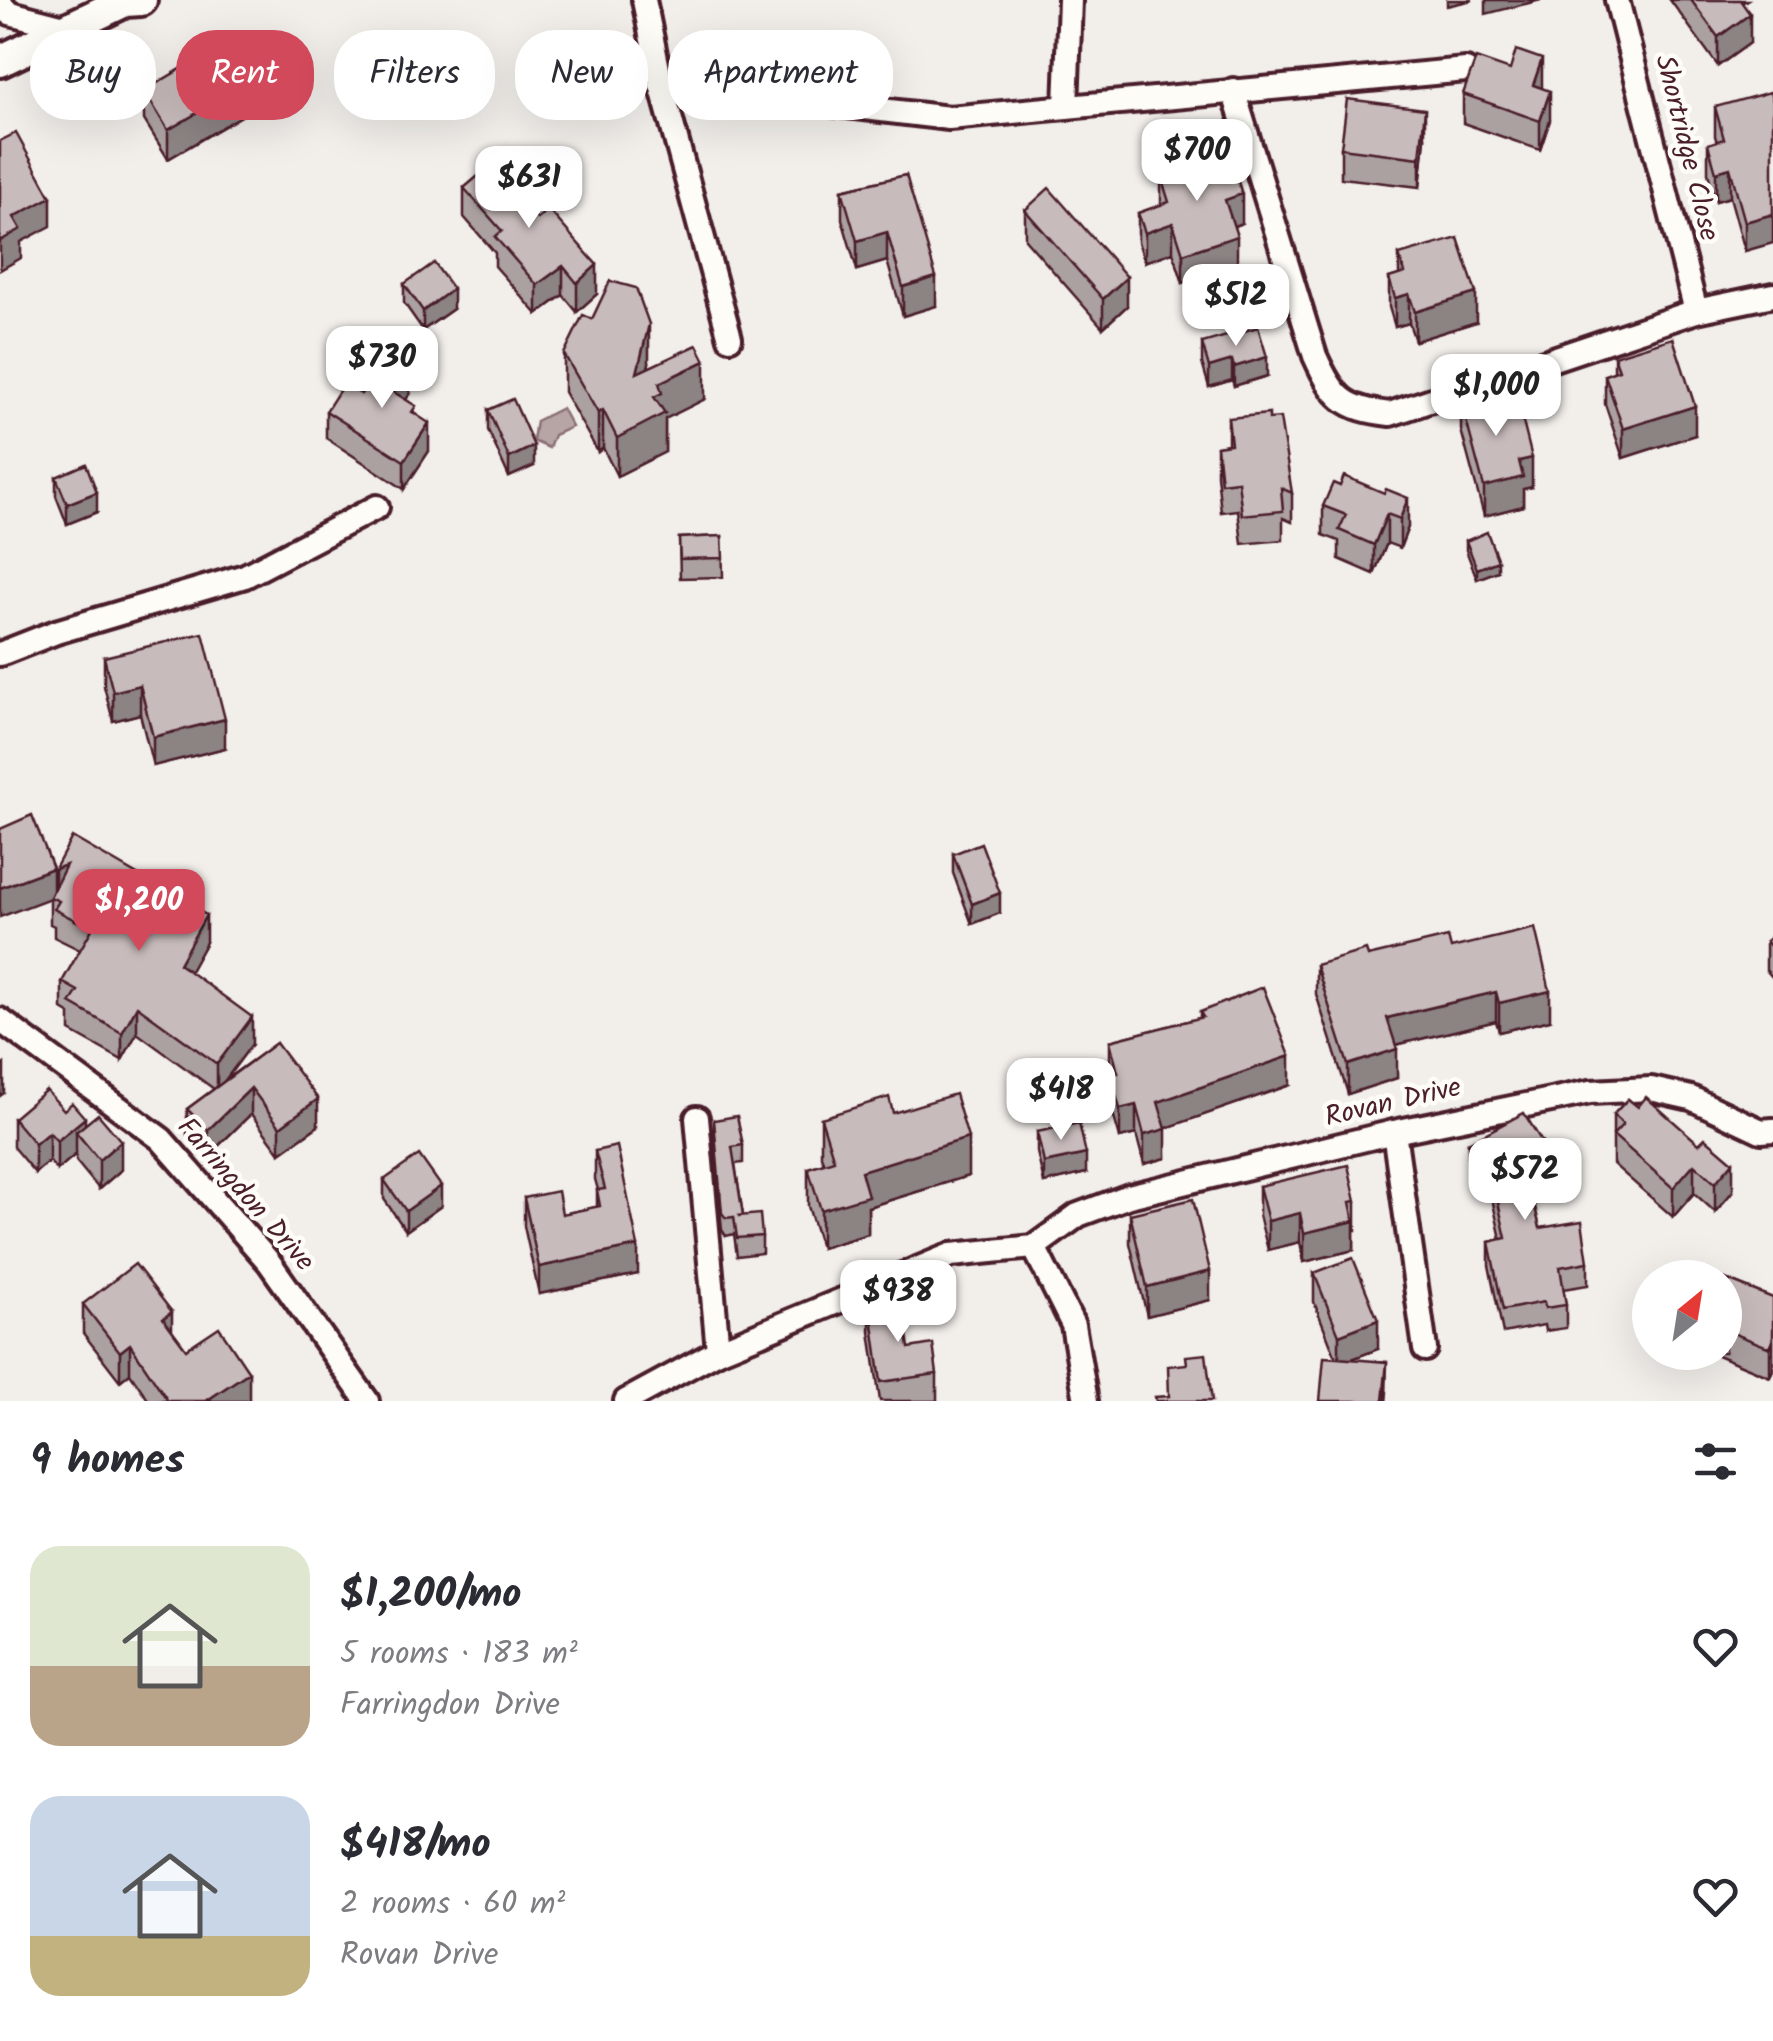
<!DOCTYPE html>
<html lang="en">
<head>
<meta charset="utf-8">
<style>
  :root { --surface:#fff; --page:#f7f7f7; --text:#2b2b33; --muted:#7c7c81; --accent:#d1495b }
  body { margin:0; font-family:Kalam,sans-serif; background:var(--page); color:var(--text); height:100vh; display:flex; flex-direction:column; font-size:38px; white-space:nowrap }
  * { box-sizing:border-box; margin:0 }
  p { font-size:32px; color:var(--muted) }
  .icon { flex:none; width:55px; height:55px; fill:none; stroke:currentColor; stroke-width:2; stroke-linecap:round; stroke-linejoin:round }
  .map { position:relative; height:1401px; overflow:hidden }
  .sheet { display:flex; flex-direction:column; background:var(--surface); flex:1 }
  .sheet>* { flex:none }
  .banner { position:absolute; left:30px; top:30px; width:1000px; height:90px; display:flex; gap:20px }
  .needle { width:65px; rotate:30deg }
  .buttons { position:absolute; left:1632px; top:1260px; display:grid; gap:20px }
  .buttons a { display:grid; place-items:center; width:110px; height:110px; border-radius:50%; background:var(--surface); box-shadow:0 10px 40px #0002; font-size:50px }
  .price { position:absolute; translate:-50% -85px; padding:0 22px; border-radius:20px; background:#fff; color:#222; font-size:32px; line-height:65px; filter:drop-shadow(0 2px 5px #0008) }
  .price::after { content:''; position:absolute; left:50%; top:60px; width:30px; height:22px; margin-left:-15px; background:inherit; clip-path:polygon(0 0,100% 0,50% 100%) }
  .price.active { background:var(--accent); color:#fff }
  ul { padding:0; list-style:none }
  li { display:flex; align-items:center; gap:30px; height:250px; padding:0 30px }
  li span { display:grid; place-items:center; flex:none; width:280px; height:200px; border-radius:30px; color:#555 }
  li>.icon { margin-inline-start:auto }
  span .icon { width:120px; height:120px; fill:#fffc; stroke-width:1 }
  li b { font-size:42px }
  h2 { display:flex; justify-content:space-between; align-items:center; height:120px; padding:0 30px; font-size:42px }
  .tag { padding:0 35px; border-radius:40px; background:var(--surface); box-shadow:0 10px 40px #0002; font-size:35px; line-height:90px }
  .tag.active { background:var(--accent); color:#fff }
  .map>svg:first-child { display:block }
  .water { fill:#b7a5a6; stroke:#8b6f75; stroke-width:2.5 }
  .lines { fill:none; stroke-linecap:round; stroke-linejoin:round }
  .minor-casing { stroke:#4a1f2b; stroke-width:30 }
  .tertiary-casing { stroke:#4a1f2b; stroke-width:38 }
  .minor { stroke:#fdfcf7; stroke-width:22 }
  .tertiary { stroke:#fdfcf7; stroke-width:30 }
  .wall { fill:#aca1a1; stroke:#4a1f2b; stroke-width:2.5 }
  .shaded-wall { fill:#8c8383; stroke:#4a1f2b; stroke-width:2.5 }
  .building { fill:#c8bbbb; stroke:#4a1f2b; stroke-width:2.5 }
  .labels { text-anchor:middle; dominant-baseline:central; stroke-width:9; stroke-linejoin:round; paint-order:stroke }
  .street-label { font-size:28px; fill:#4a1f2b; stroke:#fdfcf7 }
</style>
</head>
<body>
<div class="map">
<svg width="1773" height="1401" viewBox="0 0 1773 1401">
  <rect width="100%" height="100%" fill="#f2efeb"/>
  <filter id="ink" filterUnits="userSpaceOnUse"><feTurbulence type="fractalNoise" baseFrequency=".01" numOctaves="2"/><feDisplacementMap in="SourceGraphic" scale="20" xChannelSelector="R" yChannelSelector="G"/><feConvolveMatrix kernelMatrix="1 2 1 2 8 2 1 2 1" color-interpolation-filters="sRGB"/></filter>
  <g filter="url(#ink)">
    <!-- water -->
    <path class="water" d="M562,408L572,427L554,435L549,448L533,441L536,421Z"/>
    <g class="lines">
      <!-- minor casing -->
      <g class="minor-casing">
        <g id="minor">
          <path d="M644,0L661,84L730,338"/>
          <path d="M1617,0L1696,311"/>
          <path d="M0,4L10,13L68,28"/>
          <path d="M661,84L949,118L1466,70"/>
          <path d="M1233,90L1315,356C1334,398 1344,409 1390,414L1696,311L1773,295"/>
          <path d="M1066,107L1070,0"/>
          <path d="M0,654L56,632L245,576L377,507"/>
          <path d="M0,1020L161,1139L269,1262L367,1401"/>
          <path d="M697,1118L718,1351"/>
          <path d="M1394,1132L1425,1349"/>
          <path d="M1034,1247L1073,1325L1086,1401"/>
          <path d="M626,1401L718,1351L951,1255L1034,1247L1078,1215L1129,1196L1394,1132L1590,1092L1651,1089L1691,1098L1761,1131L1773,1130"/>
        </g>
      </g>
      <!-- tertiary casing -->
      <g class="tertiary-casing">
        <path id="tertiary" d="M0,61L125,1L141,0"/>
      </g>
      <!-- minor -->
      <use href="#minor" class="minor"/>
      <!-- tertiary -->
      <use href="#tertiary" class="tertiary"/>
    </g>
    <!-- wall -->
    <g class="wall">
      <path d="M1670,0H1747L1742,3L1750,43L1718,66Z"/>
      <path d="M1542,88L1550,120L1540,150L1463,123V94Z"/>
      <path d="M144,91L248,112L168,159L144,120Z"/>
      <path d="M1773,102L1745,251L1730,197L1716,201L1708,173V144L1717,142L1715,136V107Z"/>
      <path d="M1425,138L1420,187L1341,178V148Z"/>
      <path d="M906,175L936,306L903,316L887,261L857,270L842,219V190Z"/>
      <path d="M1161,176L1242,223L1234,226L1237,265L1183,283L1173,252L1145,262L1138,242V213L1161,205Z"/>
      <path d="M464,188L597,294L577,312L563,295L537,314L495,266V253L464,217Z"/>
      <path d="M1025,210L1127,306L1103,328L1025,239Z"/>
      <path d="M1399,255L1476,322L1415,341L1409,323L1395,327L1389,307V278L1399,275Z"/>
      <path d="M404,284L453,309L423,330L404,303Z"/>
      <path d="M1202,343L1267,376L1234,386L1232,380L1209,387L1202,363Z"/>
      <path d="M564,354L649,363L648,368L705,399L665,419V452L617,476L603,448L598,452L564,392Z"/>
      <path d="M1614,356L1695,435L1623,458L1605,404V375L1614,372Z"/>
      <path d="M361,394H410L406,399L416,415L429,451L404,489L326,438V411Z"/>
      <path d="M1461,401L1506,418L1532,487L1523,489V506L1484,516L1461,430Z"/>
      <path d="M488,410L534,466L509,477L488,430Z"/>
      <path d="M1228,418L1292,493V522L1283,518V540L1242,544L1238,510L1221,512L1217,475V446L1228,444Z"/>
      <path d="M56,477L97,512L67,524L56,496Z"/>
      <path d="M1340,486L1384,493L1408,527L1400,548L1387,543L1374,574L1339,559V541L1323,535V506Z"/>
      <path d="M722,536L723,577L680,578L679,538Z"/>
      <path d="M1466,541L1498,571L1477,579L1466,550Z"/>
      <path d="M104,657L225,748L153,766L140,714L113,721L104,686Z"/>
      <path d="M953,854L1000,913L972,924L953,873Z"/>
      <path d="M53,891L206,942L189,972L252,1044L225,1080L276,1043L318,1126L280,1153L251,1114L208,1156L187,1135V1109L214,1089L137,1033L122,1060L70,1031V1014L62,1009V982L80,950L54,937V926L50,924V898Z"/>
      <path d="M1773,919V978L1766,970V941L1771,937V920Z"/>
      <path d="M1451,948L1550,1020L1499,1032L1496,1021L1396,1045L1397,1078L1348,1094L1316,994V965L1368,956Z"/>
      <path d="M1200,1012L1290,1085L1165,1128L1166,1158L1144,1164L1136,1134L1120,1138L1110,1103V1041L1200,1018Z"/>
      <path d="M1628,1099L1733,1191L1715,1212L1694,1193L1673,1217L1613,1164V1115Z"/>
      <path d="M64,1110L85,1125L121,1170L99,1189L76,1161V1154L57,1170L49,1161L35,1173L13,1147V1118Z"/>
      <path d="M893,1113L968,1176L868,1207V1234L821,1248L808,1206V1168L824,1163L821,1156V1118Z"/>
      <path d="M714,1120L743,1145V1163L735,1164L743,1216L762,1236V1253L737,1256L734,1234L726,1236L722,1230L714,1137Z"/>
      <path d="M1037,1132L1086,1173L1044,1183L1037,1152Z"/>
      <path d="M1468,1143L1542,1165L1527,1174L1540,1228L1588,1262V1285L1563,1289L1566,1305V1328L1545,1331L1544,1325L1503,1333L1489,1265V1242L1501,1239L1490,1190L1483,1194L1468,1166Z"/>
      <path d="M595,1151L638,1274L539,1294L524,1226V1198L562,1214L597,1207V1190H598L595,1179Z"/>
      <path d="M384,1180L441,1206L406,1231L384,1199Z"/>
      <path d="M1259,1186L1356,1201V1230H1354V1250L1304,1262L1300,1242L1268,1250L1259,1215Z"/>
      <path d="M1130,1214L1210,1300L1147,1316L1130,1243Z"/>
      <path d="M1314,1273L1378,1349L1351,1359L1387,1392L1386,1401H1320L1336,1358L1314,1302Z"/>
      <path d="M1725,1279L1773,1298V1370L1770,1377L1710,1352H1725Z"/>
      <path d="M870,1303L909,1348L937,1374V1401H880L870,1332Z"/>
      <path d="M83,1304L172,1330L186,1349L249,1401H149L130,1373L120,1381L83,1333Z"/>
    </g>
    <!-- shaded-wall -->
    <g class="shaded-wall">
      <path d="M1447,0H1473L1447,6Z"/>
      <path d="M1486,0H1541L1486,14Z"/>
      <path d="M1750,14V43L1718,66V37Z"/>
      <path d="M1542,59V88L1533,85Z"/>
      <path d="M248,83V112L168,159V130Z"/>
      <path d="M1550,91V120L1540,150V121Z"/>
      <path d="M1425,109V138L1420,187V158Z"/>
      <path d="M1730,168V197L1716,201V172Z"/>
      <path d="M1242,194V223L1225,229V200Z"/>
      <path d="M51,197V226L21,242V258L0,270V241L14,217Z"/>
      <path d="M1773,214V243L1745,251V222Z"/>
      <path d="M1173,223V252L1145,262V233Z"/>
      <path d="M887,232V261L857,270V241Z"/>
      <path d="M1237,236V265L1183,283V254Z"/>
      <path d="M597,265V294L577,312V283Z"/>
      <path d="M563,266V295L537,314V285Z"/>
      <path d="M936,277V306L903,316V287Z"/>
      <path d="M1127,277V306L1103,328V299Z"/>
      <path d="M453,289V309L423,330V311Z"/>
      <path d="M1476,293V322L1415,341V312Z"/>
      <path d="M1409,294V323L1395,327V298Z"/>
      <path d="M649,324V363L637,411V373Z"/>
      <path d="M1267,357V376L1234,386V367Z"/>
      <path d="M1232,360V380L1209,387V367Z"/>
      <path d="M705,361V399L665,419V452L617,476V438L659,383Z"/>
      <path d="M410,367V394L392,418V391Z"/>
      <path d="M1695,406V435L1623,458V429Z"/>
      <path d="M603,410V448L598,452V413Z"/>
      <path d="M429,423V451L404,489V461Z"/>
      <path d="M534,446V466L509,477V458Z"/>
      <path d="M1532,458V487L1523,489V506L1484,516V487L1519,461Z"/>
      <path d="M97,492V512L67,524V504Z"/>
      <path d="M1408,498V527L1400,548V519Z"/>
      <path d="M1387,514V543L1374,574V545Z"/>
      <path d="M1498,561V571L1477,579V569Z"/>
      <path d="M140,685V714L113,721V692Z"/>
      <path d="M225,719V748L153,766V737Z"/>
      <path d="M66,865L55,897V869Z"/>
      <path d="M53,868V897L0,917V888Z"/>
      <path d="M1000,893V913L972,924V904Z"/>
      <path d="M206,915V942L179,991V964Z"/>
      <path d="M1550,991V1020L1499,1032V1003Z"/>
      <path d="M1496,992V1021L1387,1047V1018Z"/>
      <path d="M137,1006V1033L122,1060V1033Z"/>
      <path d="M252,1017V1044L217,1091V1064Z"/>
      <path d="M1397,1049V1078L1348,1094V1065Z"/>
      <path d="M1290,1056V1085L1158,1131V1102Z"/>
      <path d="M4,1064V1093L0,1096V1067Z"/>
      <path d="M251,1088V1114L208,1156V1130Z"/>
      <path d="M318,1099V1126L280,1153V1127Z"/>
      <path d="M1136,1105V1134L1120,1138V1109Z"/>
      <path d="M85,1118V1143L76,1132V1154L57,1170V1141Z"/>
      <path d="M1166,1129V1158L1144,1164V1135Z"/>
      <path d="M49,1132V1161L35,1173V1144Z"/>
      <path d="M968,1138V1176L868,1207V1234L821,1248V1210L861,1171Z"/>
      <path d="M121,1141V1170L99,1189V1160Z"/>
      <path d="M1542,1142V1165L1522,1177V1154Z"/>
      <path d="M1086,1154V1173L1044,1183V1163Z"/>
      <path d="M1733,1162V1191L1715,1212V1183Z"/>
      <path d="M1694,1164V1193L1673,1217V1188Z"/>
      <path d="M1490,1167V1190L1483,1194V1171Z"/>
      <path d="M441,1186V1206L406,1231V1211Z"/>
      <path d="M1300,1213V1242L1268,1250V1221Z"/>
      <path d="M1354,1221V1250L1304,1262V1233Z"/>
      <path d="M638,1246V1274L539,1294V1267Z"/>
      <path d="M1210,1271V1300L1147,1316V1287Z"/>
      <path d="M172,1312V1341L163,1318Z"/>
      <path d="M1378,1320V1349L1339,1364V1335Z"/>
      <path d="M1773,1341V1370L1770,1377V1348Z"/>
      <path d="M130,1344V1373L120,1381V1352Z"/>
      <path d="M1387,1362L1386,1401H1383Z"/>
      <path d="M249,1372V1401H206Z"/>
    </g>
    <!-- building -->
    <g class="building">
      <path d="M1691,0H1740L1750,14L1718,37Z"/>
      <path d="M223,44L248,83L168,130L144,91Z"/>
      <path d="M1516,50L1542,59L1533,85L1550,91L1540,121L1463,94L1476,58L1510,70Z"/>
      <path d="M1770,92L1773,102V214L1745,222L1730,168L1716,172L1708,144L1724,139L1715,107Z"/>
      <path d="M1347,99L1425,109L1420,158L1341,148Z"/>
      <path d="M16,133L51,197L14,217L21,229L0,241V141Z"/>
      <path d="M1229,154L1242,194L1225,200L1237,236L1183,254L1173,223L1145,233L1138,213L1169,202L1161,176Z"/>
      <path d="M491,165L537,219L548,209L597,265L577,283L563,266L537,285L495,237L502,231L464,188Z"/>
      <path d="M906,175L936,277L903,287L887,232L857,241L842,190Z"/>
      <path d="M1049,188L1127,277L1103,299L1025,210Z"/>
      <path d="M1458,238L1476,293L1415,312L1409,294L1395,298L1389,278L1405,273L1399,255Z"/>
      <path d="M434,263L453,289L423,311L404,284Z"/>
      <path d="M610,281L636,288L649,324L637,373L697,345L705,361L659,383L662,393L654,397L665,413L617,438L603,410L598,413L564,354L583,315L592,319Z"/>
      <path d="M1258,327L1267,357L1234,367L1232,360L1209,367L1202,343Z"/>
      <path d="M1673,338L1695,406L1623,429L1605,375L1619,370L1614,356Z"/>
      <path d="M391,353L410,367L392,391L416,406L412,412L429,423L404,461L326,411L344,383L361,394Z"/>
      <path d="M1499,392L1506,418L1521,414L1532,458L1519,461L1523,477L1484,487L1461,401Z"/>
      <path d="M513,399L534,446L509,458L488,410Z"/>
      <path d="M1269,414V419L1280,418L1292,493L1281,488L1283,511L1242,515L1238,481L1221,483L1217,446L1231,444L1228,418Z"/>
      <path d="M86,464L97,492L67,504L56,477Z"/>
      <path d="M1344,476L1384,493L1386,489L1408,498L1400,519L1387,514L1374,545L1339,530L1346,515L1323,506L1333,483L1340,486Z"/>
      <path d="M1487,532L1498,561L1477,569L1466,541Z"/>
      <path d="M722,536L723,558L680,559L679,538Z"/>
      <path d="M203,633L225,719L153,737L140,685L113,692L104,657Z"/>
      <path d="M32,815L53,868L0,888V829Z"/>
      <path d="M72,837L206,915L179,964L252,1017L217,1064L137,1006L122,1033L70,1003L78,991L62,982L92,929L54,909L59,901L50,897L66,865L55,869Z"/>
      <path d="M981,843L1000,893L972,904L953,854Z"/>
      <path d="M1535,928L1550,991L1499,1003L1496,992L1387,1018L1397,1049L1348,1065L1316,965L1366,950L1368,956L1448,937L1451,948Z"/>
      <path d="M1773,936V949L1766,941Z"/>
      <path d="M1263,987L1290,1056L1158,1102L1166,1129L1144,1135L1136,1105L1120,1109L1110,1074L1118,1073L1110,1041L1203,1017L1200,1012Z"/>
      <path d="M276,1043L318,1099L280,1127L251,1088L208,1130L187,1109Z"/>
      <path d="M46,1090L64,1110L72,1103L85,1118L57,1141L49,1132L35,1144L13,1118Z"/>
      <path d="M955,1094L968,1138L861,1171L868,1196L821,1210L808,1168L834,1160L821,1118L889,1097L893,1113Z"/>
      <path d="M1646,1097L1699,1144L1705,1138L1733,1162L1715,1183L1694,1164L1673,1188L1613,1135L1623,1124L1613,1115L1628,1099L1638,1107Z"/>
      <path d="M1524,1113L1542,1142L1522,1154L1540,1228L1582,1221L1588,1262L1560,1267L1566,1305L1545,1308L1544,1302L1503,1310L1489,1242L1506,1238L1490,1167L1483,1171L1468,1143Z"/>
      <path d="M98,1114L121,1141L99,1160L76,1132Z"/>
      <path d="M737,1116L743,1145L732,1147L743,1215L738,1216L760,1214L762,1236L737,1238L734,1217L726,1218L722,1213L714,1120Z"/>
      <path d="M1079,1123L1086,1154L1044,1163L1037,1132Z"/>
      <path d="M617,1146L638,1246L539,1267L524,1198L558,1191L562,1214L600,1206L597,1190L605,1189L595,1151Z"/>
      <path d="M419,1155L441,1186L406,1211L384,1180Z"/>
      <path d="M1348,1165L1356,1201L1350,1202L1354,1221L1304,1233L1300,1213L1268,1221L1259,1186Z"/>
      <path d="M1193,1199L1210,1271L1147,1287L1130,1214Z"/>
      <path d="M1353,1258L1378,1320L1339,1335L1314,1273Z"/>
      <path d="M135,1264L172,1312L163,1318L186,1349L219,1327L249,1372L206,1401H168L130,1344L120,1352L83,1304Z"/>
      <path d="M1707,1272L1721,1278H1705Z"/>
      <path d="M1725,1279L1773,1298V1341L1770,1348L1725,1330Z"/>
      <path d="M902,1299L909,1348L933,1344L937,1374L881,1382L870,1303Z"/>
      <path d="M1206,1354L1212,1401H1156L1155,1397L1169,1396L1168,1366L1187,1364L1186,1356Z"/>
      <path d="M1324,1357L1387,1362L1383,1401H1320Z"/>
    </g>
  </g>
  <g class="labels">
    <!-- street labels -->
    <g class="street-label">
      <text transform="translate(1686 148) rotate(76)">Shortridge Close</text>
      <text transform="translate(1393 1103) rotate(-13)">Rovan Drive</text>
      <text transform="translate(245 1195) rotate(49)">Farringdon Drive</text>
    </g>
  </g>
</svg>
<div class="buttons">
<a><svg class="needle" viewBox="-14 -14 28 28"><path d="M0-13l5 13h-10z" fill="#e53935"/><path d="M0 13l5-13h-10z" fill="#7c7c81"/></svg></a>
</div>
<b class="price" style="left:1197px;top:204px">$700</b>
<b class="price" style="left:529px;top:231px">$631</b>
<b class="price" style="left:1236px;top:349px">$512</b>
<b class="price" style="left:382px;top:411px">$730</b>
<b class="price" style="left:1496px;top:439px">$1,000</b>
<b class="price active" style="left:139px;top:954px">$1,200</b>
<b class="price" style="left:1061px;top:1143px">$418</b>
<b class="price" style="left:1525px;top:1223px">$572</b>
<b class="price" style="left:898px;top:1345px">$938</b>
<div class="banner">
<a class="tag">Buy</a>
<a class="tag active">Rent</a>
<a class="tag">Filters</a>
<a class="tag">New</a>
<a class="tag">Apartment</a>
</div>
</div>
<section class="sheet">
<h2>9 homes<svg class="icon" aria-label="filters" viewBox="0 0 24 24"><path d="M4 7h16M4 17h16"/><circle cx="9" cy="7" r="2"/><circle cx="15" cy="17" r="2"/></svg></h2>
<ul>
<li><span style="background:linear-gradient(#dfe7d0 60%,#b9a48a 0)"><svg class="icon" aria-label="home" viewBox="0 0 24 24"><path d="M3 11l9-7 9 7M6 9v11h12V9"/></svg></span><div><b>$1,200/mo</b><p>5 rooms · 183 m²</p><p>Farringdon Drive</p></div><svg class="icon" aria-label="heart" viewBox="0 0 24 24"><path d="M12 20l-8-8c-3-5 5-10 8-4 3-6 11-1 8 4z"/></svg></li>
<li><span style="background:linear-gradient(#c9d6e8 70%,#c2b280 0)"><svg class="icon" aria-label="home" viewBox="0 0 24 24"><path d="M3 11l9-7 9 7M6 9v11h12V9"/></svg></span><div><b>$418/mo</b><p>2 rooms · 60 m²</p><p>Rovan Drive</p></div><svg class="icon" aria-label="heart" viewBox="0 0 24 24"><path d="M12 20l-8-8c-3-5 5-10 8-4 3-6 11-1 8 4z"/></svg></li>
</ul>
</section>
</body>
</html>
